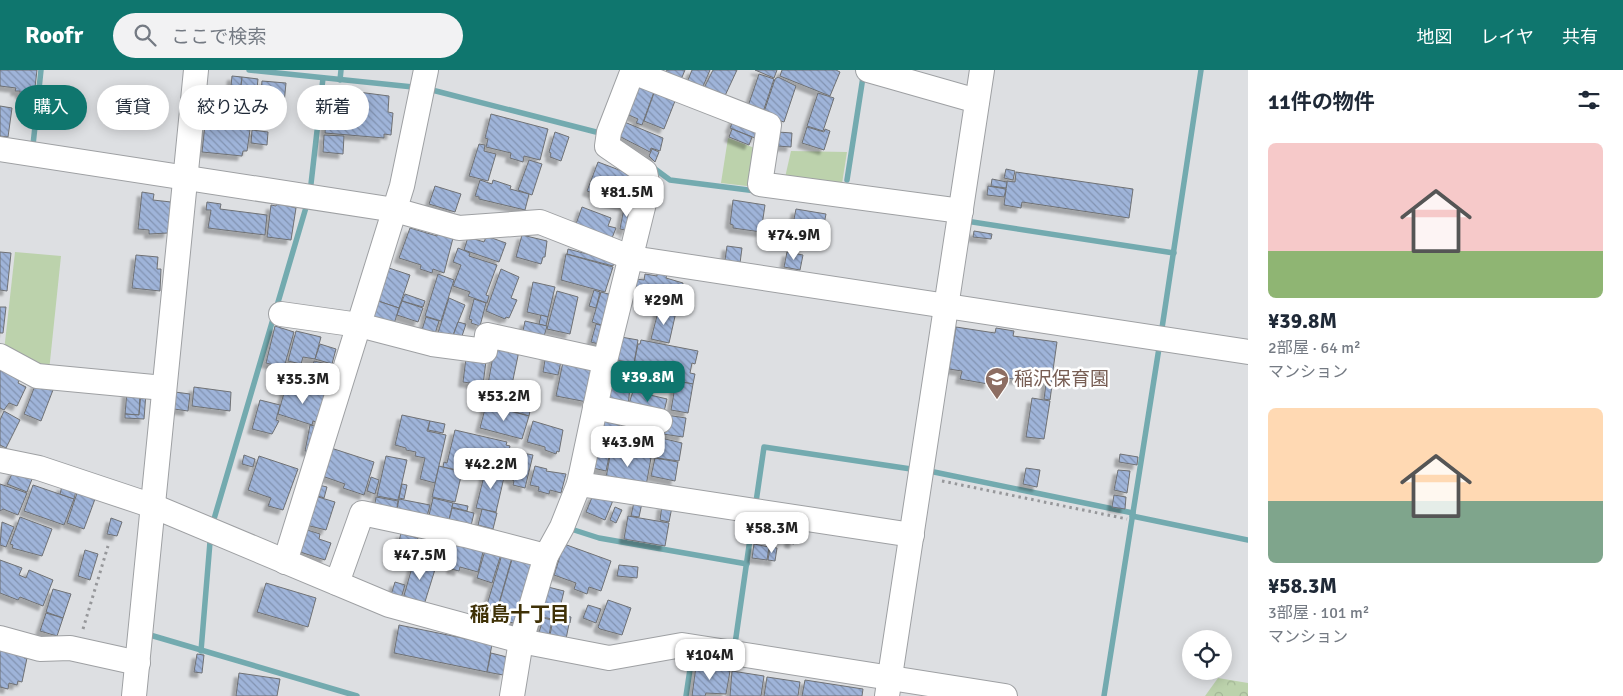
<!DOCTYPE html>
<html lang="ja">
<head>
<meta charset="utf-8">
<style>
  :root { --surface:#fff; --page:#f2f2f3; --text:#1f2937; --muted:#747a83; --accent:#0f766e }
  body { margin:0; font-family:Signika,"Noto Sans JP",sans-serif; background:var(--page); color:var(--text); height:100vh; display:flex; flex-direction:column; font-size:19px; white-space:nowrap }
  * { box-sizing:border-box; margin:0 }
  p { font-size:16px; color:var(--muted) }
  .icon { flex:none; width:28px; height:28px; fill:none; stroke:currentColor; stroke-width:2; stroke-linecap:round; stroke-linejoin:round }
  .map { position:relative; flex:1; overflow:hidden }
  .sheet { display:flex; flex-direction:column; background:var(--surface); width:375px }
  .sheet>* { flex:none }
  .hud { position:absolute; left:15px; top:15px; width:475px; height:45px; display:flex; gap:10px }
  .buttons { position:absolute; left:1182px; top:560px; display:grid; gap:10px }
  .buttons a { display:grid; place-items:center; width:50px; height:50px; border-radius:50%; background:var(--surface); box-shadow:0 2px 12px #0003; font-size:25px }
  .price { position:absolute; translate:-50% -42px; padding:0 11px; border-radius:10px; background:#fff; color:#222; font-size:16px; line-height:32px; filter:drop-shadow(0 1px 2px #0008) }
  .price::after { content:''; position:absolute; left:50%; top:30px; width:15px; height:11px; margin-left:-8px; background:inherit; clip-path:polygon(0 0,100% 0,50% 100%) }
  .price.current { background:var(--accent); color:#fff }
  ul { padding:0; list-style:none }
  li { display:grid; align-content:center; gap:10px; height:265px; padding:0 20px }
  li span { display:grid; place-items:center; height:155px; border-radius:8px; color:#555 }
  li>.icon { margin-inline-start:auto }
  span .icon { width:90px; height:90px; fill:#fffc; stroke-width:1 }
  li b { font-size:21px }
  h2 { display:flex; justify-content:space-between; align-items:center; height:60px; padding:0 20px; font-size:21px }
  .tag { padding:0 18px; border-radius:22px; background:var(--surface); box-shadow:0 2px 12px #0003; font-size:18px; line-height:45px }
  .tag.current { background:var(--accent); color:#fff }
  header { display:flex; align-items:center; gap:30px; box-sizing:border-box; height:70px; padding:0 25px; background:var(--accent); color:#fff }
  header strong { font-size:24px }
  nav { display:flex; gap:28px; margin-inline-start:auto; font-size:18px }
  .search { width:350px; height:45px; background:var(--page); display:flex; align-items:center; gap:12px; box-sizing:border-box; padding:0 18px; border-radius:28px; color:var(--muted); font-size:19px }
  main { display:flex; flex:1; min-height:0 }
  .map>svg:first-child { display:block }
  .grass { fill:#bcd2ac }
  .forest { fill:url(#forest-crowns) }
  .lines { fill:none; stroke-linecap:round; stroke-linejoin:round }
  .stream { stroke:#73aaaf; stroke-width:5.5 }
  .building { fill:url(#building-back-hatch); stroke:#6f7174; filter:url(#shadow) }
  .minor-casing { stroke:#9ea0a3; stroke-width:26 }
  .path { stroke:#96979a; stroke-width:3; stroke-dasharray:2.5 4; stroke-linecap:butt }
  .minor { stroke:#fff; stroke-width:24 }
  .labels { text-anchor:middle; dominant-baseline:central; stroke-width:5; stroke-linejoin:round; paint-order:stroke }
  .education-label { font-size:19px; fill:#785e54; stroke:#fff; text-anchor:start }
  .neighbourhood-label { font-size:20px; font-weight:bold; fill:#3f3106; stroke:#fff }
</style>
</head>
<body>
<header>
<strong>Roofr</strong>
<div class="search"><svg class="icon" aria-label="search" viewBox="0 0 24 24"><circle cx="10" cy="10" r="6"/><path d="M15 15l6 6"/></svg>ここで検索</div>
<nav><a>地図</a><a>レイヤ</a><a>共有</a></nav>
</header>
<main>
<div class="map">
<svg width="1248" height="626" viewBox="0 0 1248 626">
  <defs>
    <pattern id="forest-crowns" width="20" height="18" patternUnits="userSpaceOnUse" patternTransform="scale(1.25)"><rect width="20" height="18" fill="#bcd2ac"/><path d="M2 6a3 3 0 1 1 6 0M12 15a3 3 0 1 1 6 0" fill="none" stroke="#a2b595"/></pattern>
    <pattern id="building-back-hatch" width="6" height="6" patternUnits="userSpaceOnUse" patternTransform="scale(1.25)"><rect width="6" height="6" fill="#9fb4d9"/><path d="M-1 5l2 2M0 0l6 6M5-1l2 2" fill="none" stroke="#8293b1"/></pattern>
    <filter id="shadow"><feDropShadow dx="-4.5" dy="4.5" stdDeviation="1" flood-color="#0004"/></filter>
  </defs>
  <rect width="100%" height="100%" fill="#dddfe2"/>
  <!-- grass -->
  <g class="grass">
    <path d="M728,68L760,80L755,117L721,113Z"/>
    <path d="M791,81L847,82L841,120L784,112Z"/>
    <path d="M15,182L61,186L49,301L4,281Z"/>
  </g>
  <!-- forest -->
  <path class="forest" d="M1218,608L1248,613V626H1205Z"/>
  <g class="lines">
    <!-- stream -->
    <g class="stream">
      <path d="M249,0L413,17"/>
      <path d="M340,10L341,0"/>
      <path d="M432,20L596,62"/>
      <path d="M33,75L41,0"/>
      <path d="M651,96L670,110L756,121"/>
      <path d="M847,110L863,7L865,8"/>
      <path d="M311,114L323,8"/>
      <path d="M966,151L1174,183"/>
      <path d="M1162,258L1201,0"/>
      <path d="M934,402L1133,443"/>
      <path d="M756,432L764,377L911,399"/>
      <path d="M1132,446L1248,470"/>
      <path d="M214,449L307,134"/>
      <path d="M571,459L599,468L747,494"/>
      <path d="M150,565L357,626"/>
      <path d="M735,574L753,448"/>
      <path d="M201,581L210,472"/>
      <path d="M686,626L692,586L696,587"/>
      <path d="M1104,626L1159,278"/>
    </g>
  </g>
  <!-- building -->
  <g class="building">
    <path d="M0,0H37L34,26L20,24V21H15L16,18L0,16Z"/>
    <path d="M667,0H685L680,12L665,4Z"/>
    <path d="M692,0H710L701,21L686,15Z"/>
    <path d="M713,0H737L723,30L703,20Z"/>
    <path d="M755,0H777L774,8Z"/>
    <path d="M782,0H836L840,2L830,26L780,6Z"/>
    <path d="M759,4L774,9L762,45L747,39Z"/>
    <path d="M232,6L242,7L238,37L229,36Z"/>
    <path d="M242,7L258,9L255,38L239,36Z"/>
    <path d="M778,7L796,16L784,52L763,45L775,9Z"/>
    <path d="M262,11L286,13L283,44L259,42Z"/>
    <path d="M639,17L654,22L642,55L636,53L638,49L624,43Z"/>
    <path d="M327,18L389,26L388,42L393,43L391,65L384,64V68L325,63Z"/>
    <path d="M654,23L675,31L664,59L644,51Z"/>
    <path d="M818,23L834,28L823,61L807,56Z"/>
    <path d="M0,36L12,38L8,67L0,66Z"/>
    <path d="M491,44L548,59L540,90L524,86L523,92L510,88L511,83L486,77L488,69L485,68Z"/>
    <path d="M735,46L760,56L755,68L730,58Z"/>
    <path d="M228,48L244,50L243,58L227,56Z"/>
    <path d="M622,51L663,68L660,81L651,78L650,82L617,65Z"/>
    <path d="M205,55L250,60L247,81H243L242,86L202,82Z"/>
    <path d="M807,57L824,62L825,59L830,61L824,80L802,73Z"/>
    <path d="M732,59L752,67L749,75L729,67Z"/>
    <path d="M252,60L268,62L267,75L251,73Z"/>
    <path d="M555,62L569,67L561,91L550,87L551,83L549,82Z"/>
    <path d="M778,62L792,63L791,77L777,76Z"/>
    <path d="M324,65L344,66L343,84L323,82Z"/>
    <path d="M479,74L485,75L484,81L496,84L488,111L469,106Z"/>
    <path d="M652,79L659,82L655,92L649,86Z"/>
    <path d="M529,90L542,94L532,125L518,120Z"/>
    <path d="M598,92L638,107L635,114L639,116L630,138L608,132L609,129L587,121Z"/>
    <path d="M1006,99L1015,101L1013,110L1004,108Z"/>
    <path d="M1016,102L1133,119L1129,148L1022,132L1021,138L1004,135L1007,111L1015,112Z"/>
    <path d="M992,109L1007,112L1006,118L991,116Z"/>
    <path d="M480,110L492,114L493,110L511,116L510,119L529,124L525,140L479,129V127L475,126Z"/>
    <path d="M435,116L461,124L455,142L429,134Z"/>
    <path d="M988,116L1006,119L1004,127L987,125Z"/>
    <path d="M142,122L154,124L153,130L171,132L168,163L149,164V160L138,159Z"/>
    <path d="M733,130L765,135L761,162L733,158V155L730,154Z"/>
    <path d="M207,132L221,134L220,139L267,145L265,165L208,158L211,140H206Z"/>
    <path d="M277,133L296,138L291,170L267,167L271,135L276,136Z"/>
    <path d="M582,137L611,148L608,156L616,158L612,168L576,154Z"/>
    <path d="M624,138L637,141L624,164L625,160L620,159Z"/>
    <path d="M796,139L826,144L821,170L817,169V171L802,168V166L791,164Z"/>
    <path d="M410,158L437,166L438,163L453,168L444,203L433,199L432,203L420,199L421,195L399,188Z"/>
    <path d="M974,161L992,164L991,169L973,167Z"/>
    <path d="M522,165L547,171L545,187H543L541,194L516,187Z"/>
    <path d="M468,167L484,172L486,167H489L506,173L499,192L464,180Z"/>
    <path d="M727,176L742,178L740,193L725,190Z"/>
    <path d="M458,178L470,183L469,186L497,195L486,225L489,226L487,233L468,226L470,222L453,216L461,195L453,192Z"/>
    <path d="M568,179L614,191L613,196L567,184Z"/>
    <path d="M0,182L11,183L7,221L0,220Z"/>
    <path d="M787,182L803,185L800,200L784,197Z"/>
    <path d="M566,184L613,197L605,222L561,210Z"/>
    <path d="M136,185L158,187L157,199H161L160,221L132,218Z"/>
    <path d="M389,198L410,205L399,238L378,231Z"/>
    <path d="M501,199L519,207L511,228L517,230L509,248L506,247L505,249L486,241Z"/>
    <path d="M657,202L667,204L666,208L683,213L681,227L677,226L673,240L661,238L662,235L638,230L639,226L633,225L636,209L644,210L645,204L657,206Z"/>
    <path d="M438,204L454,210L441,251L425,246Z"/>
    <path d="M533,212L555,217L548,247L527,242Z"/>
    <path d="M594,220L600,222L596,238L589,236Z"/>
    <path d="M557,221L578,227L570,264L547,259Z"/>
    <path d="M601,222L616,226L607,257L592,252Z"/>
    <path d="M405,224L425,231L423,237L402,231Z"/>
    <path d="M449,228L465,235L451,270L437,266Z"/>
    <path d="M474,229L486,233L480,256L471,253L472,250L469,249Z"/>
    <path d="M378,231L399,238L393,257L372,250Z"/>
    <path d="M402,231L423,238L418,252L397,245Z"/>
    <path d="M0,237H6L3,263H0Z"/>
    <path d="M659,238L676,242L669,273L651,269Z"/>
    <path d="M541,245L548,247L546,256L539,254Z"/>
    <path d="M426,247L439,251L434,267L421,263Z"/>
    <path d="M525,251L547,256L543,270L522,266Z"/>
    <path d="M458,252L466,254L460,272L452,269Z"/>
    <path d="M596,254L607,257L602,275L591,272Z"/>
    <path d="M275,256L294,262L285,294L282,297L266,293Z"/>
    <path d="M956,257L995,263L996,258L1014,261L1013,266L1057,272L1051,314L1006,308V310L989,307L988,314L960,309L962,301L949,299Z"/>
    <path d="M296,261L321,267L315,289L303,287L301,294L288,291Z"/>
    <path d="M621,267L638,270L634,293L616,290Z"/>
    <path d="M641,270L698,281L695,294L692,293L690,303L695,304L693,314L673,310L672,313L661,311L662,308L635,303L636,294H634L638,274H640Z"/>
    <path d="M320,274L336,279L332,294L315,289Z"/>
    <path d="M495,276L519,281L510,324L487,319Z"/>
    <path d="M546,284L562,287L558,305L543,302Z"/>
    <path d="M466,288L486,291L483,315L463,312Z"/>
    <path d="M314,291L335,296L328,320L308,314Z"/>
    <path d="M563,292L594,298L587,332L556,326Z"/>
    <path d="M614,293L632,297L628,336L607,333Z"/>
    <path d="M0,297L21,306L18,313L26,317L17,336L9,333L4,340L0,338Z"/>
    <path d="M676,311L693,314L688,343L671,340Z"/>
    <path d="M36,313L53,320L41,351L24,344Z"/>
    <path d="M1046,314L1052,315L1050,330L1044,329Z"/>
    <path d="M286,316L310,323V320L329,325L319,353L313,351L312,355L278,344Z"/>
    <path d="M194,317L231,322L230,341L192,336Z"/>
    <path d="M633,321L667,329L663,346L628,337Z"/>
    <path d="M127,322L140,323L139,345L125,344Z"/>
    <path d="M175,322L190,324L188,341L174,339Z"/>
    <path d="M141,323H146L144,349L125,348V344L139,345Z"/>
    <path d="M1032,328L1050,331L1044,369L1026,367Z"/>
    <path d="M260,330L280,335L276,350L279,351L272,364L252,359Z"/>
    <path d="M487,330L530,341L529,346L486,334Z"/>
    <path d="M486,335L529,346L522,369L480,358Z"/>
    <path d="M4,341L20,350L6,378L0,375V350Z"/>
    <path d="M402,345L430,351L427,361L446,365L435,413L420,409L425,388L415,386L416,382L406,380V378L395,375Z"/>
    <path d="M666,345L686,348L683,367L663,364Z"/>
    <path d="M603,348L620,351L616,374L612,373L606,401L593,398Z"/>
    <path d="M430,351L445,354L443,363L428,360Z"/>
    <path d="M533,351L563,360L559,382L557,381L556,384L545,380V377L527,372Z"/>
    <path d="M310,355L319,357L314,383L305,381Z"/>
    <path d="M455,360L507,372L506,375L510,376L504,402L485,398L484,403L458,396L457,400L443,397L444,392L447,393Z"/>
    <path d="M661,368L682,373L679,391L657,388Z"/>
    <path d="M331,378L374,392L364,425L343,418L345,414L322,406Z"/>
    <path d="M611,380L651,388L646,416L606,408Z"/>
    <path d="M512,381L533,385L525,418L513,415L514,411L506,406Z"/>
    <path d="M1120,384L1138,387L1137,395L1119,392Z"/>
    <path d="M244,385L255,389L253,397L242,394Z"/>
    <path d="M259,386L298,399L283,440L268,436L271,428L248,420Z"/>
    <path d="M386,386L407,390L398,430L377,426Z"/>
    <path d="M655,388L678,392L675,411L651,406Z"/>
    <path d="M439,396L462,402L455,432L432,427Z"/>
    <path d="M535,396L547,399L546,401L566,404L561,423L550,420L549,424L538,421L539,417L530,415Z"/>
    <path d="M486,398L505,403L496,442L476,438Z"/>
    <path d="M1026,398L1040,400L1037,417L1023,414Z"/>
    <path d="M14,400L34,404L27,422L7,414Z"/>
    <path d="M1118,400L1130,401L1127,423L1114,420Z"/>
    <path d="M371,407L379,410L375,424L367,421Z"/>
    <path d="M0,414L27,423L18,445L3,439L0,441Z"/>
    <path d="M402,414L407,415L404,429L399,428Z"/>
    <path d="M33,415L74,429L64,455L24,441Z"/>
    <path d="M319,415L327,417L324,428L315,425Z"/>
    <path d="M62,416L76,421L74,429L60,424Z"/>
    <path d="M77,423L95,429L84,459L67,453Z"/>
    <path d="M593,425L614,428L605,450L586,442Z"/>
    <path d="M1114,425L1126,427L1125,439L1112,437Z"/>
    <path d="M315,426L335,432L326,460L306,455Z"/>
    <path d="M376,427L398,431L396,444L374,440Z"/>
    <path d="M433,428L453,433L448,454L428,450Z"/>
    <path d="M399,429L430,435L426,450L396,444Z"/>
    <path d="M634,432L642,433L639,447L631,446Z"/>
    <path d="M453,433L468,436L467,441L452,437Z"/>
    <path d="M662,435L672,437L669,452L660,450Z"/>
    <path d="M615,437L622,440L616,453L610,450Z"/>
    <path d="M452,438L474,443L470,460L448,455Z"/>
    <path d="M482,439L497,443L493,459L478,455Z"/>
    <path d="M628,446L669,453L665,476L624,469Z"/>
    <path d="M20,447L52,459L42,486L12,478L13,475L10,474Z"/>
    <path d="M111,448L122,452L117,466L107,464Z"/>
    <path d="M2,452L14,457L6,477L0,475Z"/>
    <path d="M791,458L796,459L794,474L789,473Z"/>
    <path d="M304,459L320,464L319,469L331,473L325,490L297,481Z"/>
    <path d="M401,463L418,468L413,484L397,479Z"/>
    <path d="M437,463L484,478L478,502L460,497L459,501L451,499L452,495L430,489Z"/>
    <path d="M564,474L611,491L601,521L589,517L587,524L574,519L576,513L554,505Z"/>
    <path d="M754,474L769,477L767,490L752,488Z"/>
    <path d="M486,477L502,481L492,513L477,508Z"/>
    <path d="M770,477L777,478L775,491L768,490Z"/>
    <path d="M85,480L98,484L90,510L78,506Z"/>
    <path d="M503,481L513,484L497,540L486,538Z"/>
    <path d="M513,486L535,492L519,546L497,541Z"/>
    <path d="M415,487L437,493L424,535L403,529Z"/>
    <path d="M0,490L22,498L19,505L26,508L29,500L53,510L43,536L20,527L18,530L0,523Z"/>
    <path d="M619,495L638,497L637,508L617,506Z"/>
    <path d="M395,512L405,515L401,528L391,525Z"/>
    <path d="M266,513L316,528L308,557L257,542Z"/>
    <path d="M544,516L564,521L557,550L537,546Z"/>
    <path d="M53,519L71,524L63,548L46,542Z"/>
    <path d="M608,530L631,538L622,565L600,559L598,557Z"/>
    <path d="M588,535L601,539L596,553L583,548Z"/>
    <path d="M497,541L519,547L517,554L495,548Z"/>
    <path d="M46,543L63,548L57,566L40,561Z"/>
    <path d="M559,544L571,547L570,553L558,551Z"/>
    <path d="M543,548L552,550L549,565L539,563Z"/>
    <path d="M553,550L569,554L566,569L550,565Z"/>
    <path d="M399,555L492,574L487,602L394,583Z"/>
    <path d="M0,578L24,584V588H27L22,612L18,611L17,615L9,613L8,619L0,617Z"/>
    <path d="M491,583L507,587L503,605L487,602Z"/>
    <path d="M197,584L204,585L202,603L194,602Z"/>
    <path d="M696,596L730,601L726,624L706,623L705,626H692Z"/>
    <path d="M732,601L764,606L761,626H730Z"/>
    <path d="M239,603L280,609L277,626H236Z"/>
    <path d="M767,607L800,612L798,626H764Z"/>
    <path d="M805,610L863,619L862,626H802Z"/>
  </g>
  <g class="lines">
    <!-- minor casing -->
    <g class="minor-casing">
      <g id="minor">
        <path d="M868,0L977,31"/>
        <path d="M633,2L769,55L760,114L961,141"/>
        <path d="M0,79L395,140L459,158L540,152L632,188L1248,282"/>
        <path d="M281,244L359,255L432,274L485,281L487,265L605,291"/>
        <path d="M0,286L37,306L164,318"/>
        <path d="M595,337L660,351"/>
        <path d="M0,390L39,398L153,436L389,535L521,571L609,588L682,575L1005,626"/>
        <path d="M579,414L912,465"/>
        <path d="M285,492L402,116L426,0"/>
        <path d="M337,513L362,443L465,465L546,486"/>
        <path d="M0,568L40,579L70,578L138,593"/>
        <path d="M134,626L196,0"/>
        <path d="M512,626L521,571L546,486L562,457L579,414L605,291L648,117L645,102L607,76L609,62L633,0"/>
        <path d="M887,626L982,0"/>
      </g>
    </g>
    <!-- path -->
    <g class="path">
      <path d="M942,411L1127,449"/>
      <path d="M83,559L108,476"/>
    </g>
    <!-- minor -->
    <use href="#minor" class="minor"/>
  </g>
  <!-- icons -->
  <defs>
    <g id="school-pin" transform="scale(1.25)"><path d="M0 17L-7.5 6A9.5 9.5 0 1 1 7.5 6Z" fill="#8d6e63" stroke="#fff"/><path d="M0-5L7-2L0 1L-7-2ZM-4 1L0 2.5L4 1V4Q0 6-4 4Z" fill="#fff"/></g>
  </defs>
  <g fill-rule="evenodd">
    <use href="#school-pin" x="997" y="309"/>
  </g>
  <g class="labels">
    <!-- education labels -->
    <g class="education-label">
      <text x="1014" y="309">稲沢保育園</text>
    </g>
    <!-- neighbourhood labels -->
    <g class="neighbourhood-label">
      <text x="520" y="544">稲島十丁目</text>
    </g>
  </g>
</svg>
<div class="buttons">
<a><svg class="icon" aria-label="locate" viewBox="0 0 24 24"><circle cx="12" cy="12" r="6"/><path d="M12 2v4M12 18v4M2 12h4M18 12h4"/></svg></a>
</div>
<b class="price" style="left:627px;top:148px">¥81.5M</b>
<b class="price" style="left:794px;top:191px">¥74.9M</b>
<b class="price" style="left:664px;top:256px">¥29M</b>
<b class="price current" style="left:648px;top:333px">¥39.8M</b>
<b class="price" style="left:303px;top:335px">¥35.3M</b>
<b class="price" style="left:504px;top:352px">¥53.2M</b>
<b class="price" style="left:628px;top:398px">¥43.9M</b>
<b class="price" style="left:491px;top:420px">¥42.2M</b>
<b class="price" style="left:772px;top:484px">¥58.3M</b>
<b class="price" style="left:420px;top:511px">¥47.5M</b>
<b class="price" style="left:710px;top:611px">¥104M</b>
<div class="hud">
<a class="tag current">購入</a>
<a class="tag">賃貸</a>
<a class="tag">絞り込み</a>
<a class="tag">新着</a>
</div>
</div>
<section class="sheet">
<h2>11件の物件<svg class="icon" aria-label="filters" viewBox="0 0 24 24"><path d="M4 7h16M4 17h16"/><circle cx="9" cy="7" r="2"/><circle cx="15" cy="17" r="2"/></svg></h2>
<ul>
<li><span style="background:linear-gradient(#f6c9c9 70%,#8fb573 0)"><svg class="icon" aria-label="home" viewBox="0 0 24 24"><path d="M3 11l9-7 9 7M6 9v11h12V9"/></svg></span><div><b>¥39.8M</b><p>2部屋 · 64 m²</p><p>マンション</p></div></li>
<li><span style="background:linear-gradient(#ffd9b3 60%,#7fa58c 0)"><svg class="icon" aria-label="home" viewBox="0 0 24 24"><path d="M3 11l9-7 9 7M6 9v11h12V9"/></svg></span><div><b>¥58.3M</b><p>3部屋 · 101 m²</p><p>マンション</p></div></li>
</ul>
</section>
</main>
</body>
</html>
